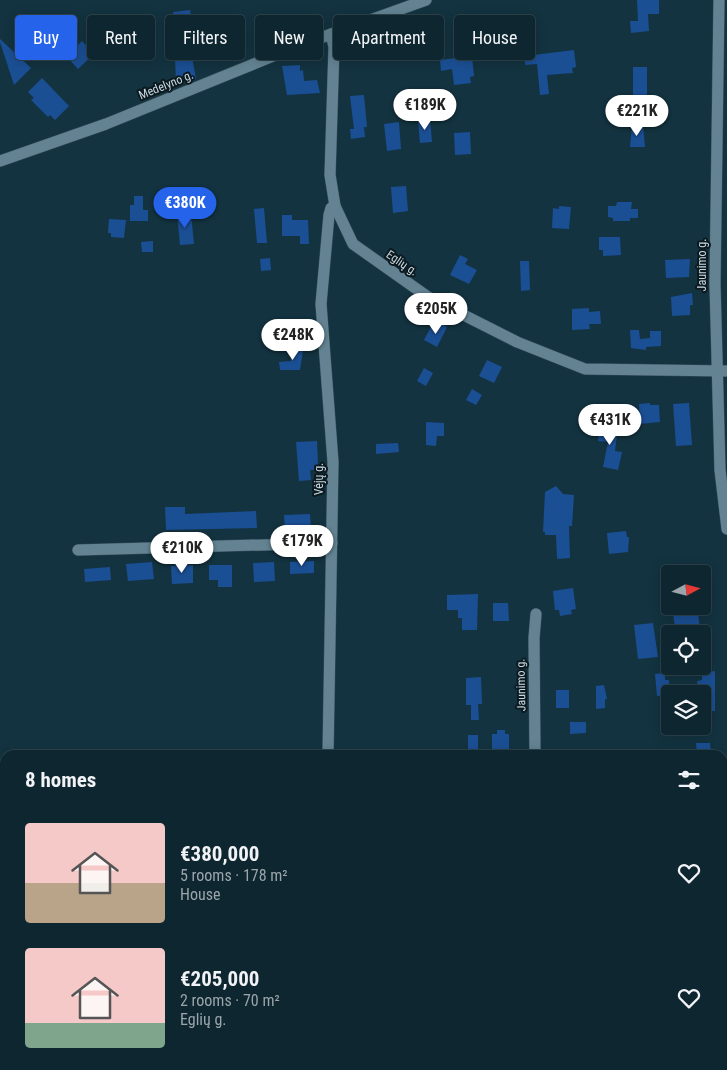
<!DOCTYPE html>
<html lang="en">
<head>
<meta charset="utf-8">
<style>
  :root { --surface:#0e2630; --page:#1c323c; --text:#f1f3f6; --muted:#9ba5ab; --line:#2e434c; --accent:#2563eb }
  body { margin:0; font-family:"Roboto Condensed",sans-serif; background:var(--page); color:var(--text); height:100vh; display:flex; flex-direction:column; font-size:19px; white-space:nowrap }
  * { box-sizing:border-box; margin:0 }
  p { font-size:16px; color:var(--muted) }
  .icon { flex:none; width:28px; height:28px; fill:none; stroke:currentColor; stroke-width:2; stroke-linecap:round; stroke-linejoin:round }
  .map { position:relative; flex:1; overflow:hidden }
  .drawer { position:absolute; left:0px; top:750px; width:728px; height:320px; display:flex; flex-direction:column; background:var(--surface); border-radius:15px 15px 0 0; box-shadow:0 2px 12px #0003,0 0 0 1px var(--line) }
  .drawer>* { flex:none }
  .banner { position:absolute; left:15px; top:15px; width:698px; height:45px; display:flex; gap:10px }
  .needle { width:32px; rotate:83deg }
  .tools { position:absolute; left:661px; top:565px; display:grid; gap:10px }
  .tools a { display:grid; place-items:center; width:50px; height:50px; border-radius:5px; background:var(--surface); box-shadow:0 2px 12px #0003,0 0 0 1px var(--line); font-size:25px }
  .price { position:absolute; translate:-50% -42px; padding:0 11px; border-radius:18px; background:#fff; color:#222; font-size:16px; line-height:32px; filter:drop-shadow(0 1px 2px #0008) }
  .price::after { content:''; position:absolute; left:50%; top:30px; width:15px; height:11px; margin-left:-8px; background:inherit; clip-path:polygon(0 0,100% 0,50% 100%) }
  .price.active { background:var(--accent); color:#fff }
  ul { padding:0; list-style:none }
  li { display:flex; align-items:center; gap:15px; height:125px; padding:0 25px }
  li span { display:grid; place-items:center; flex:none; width:140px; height:100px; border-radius:5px; color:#555 }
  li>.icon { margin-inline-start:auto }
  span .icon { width:60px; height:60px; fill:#fffc; stroke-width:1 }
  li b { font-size:21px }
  h2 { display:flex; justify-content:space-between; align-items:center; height:60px; padding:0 25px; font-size:21px }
  .pill { padding:0 18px; border-radius:5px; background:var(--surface); box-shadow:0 2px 12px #0003,0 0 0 1px var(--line); font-size:18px; line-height:45px }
  .pill.active { background:var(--accent); color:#fff }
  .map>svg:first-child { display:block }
  .building { fill:#1b4f94 }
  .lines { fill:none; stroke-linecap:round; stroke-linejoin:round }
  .minor-casing { stroke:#384f5b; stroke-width:12 }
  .minor { stroke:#638393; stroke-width:11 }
  .labels { text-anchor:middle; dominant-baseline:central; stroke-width:4; stroke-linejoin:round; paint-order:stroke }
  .street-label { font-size:12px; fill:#c8d9e2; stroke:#0c191f }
</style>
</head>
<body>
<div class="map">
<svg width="727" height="1070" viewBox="0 0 727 1070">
  <rect width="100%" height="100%" fill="#133340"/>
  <!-- building -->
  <g class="building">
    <path d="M637,0H659V14H648L649,31L631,33L630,21H638Z"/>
    <path d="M190,10L196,39L189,40L196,79L176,82L173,12Z"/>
    <path d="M488,19L490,36L498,35L499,44L471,45L469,21Z"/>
    <path d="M0,39L31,68L14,85L0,42Z"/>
    <path d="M82,41L94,54L78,69L66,56Z"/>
    <path d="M574,50L576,67L572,68L573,73L547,75L549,94L540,95L537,64L525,65V56Z"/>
    <path d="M472,56L474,76L470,77L471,83L454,85L452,69L441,71L440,60Z"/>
    <path d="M300,65V71L303,70L304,81L317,80L320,93L287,95L282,66Z"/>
    <rect x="633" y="67" width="14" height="28"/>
    <path d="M42,78L69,106L55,120L50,115L48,117L31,100L34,98L28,92Z"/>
    <path d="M364,95L367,127H364L365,137L351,139L350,129H354L350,96Z"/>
    <path d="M430,119L432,142L420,143L418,120Z"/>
    <path d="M399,122L401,149L387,151L384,124Z"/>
    <path d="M632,125H643L645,147H630Z"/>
    <path d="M470,132L471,154L455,155L454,133Z"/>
    <path d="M406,186L408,211L393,213L391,187Z"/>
    <path d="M134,196H143V210H148V221H130V205H134Z"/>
    <path d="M617,202H632L631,209H638V218H630V221H613V218L608,217V206H616Z"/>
    <path d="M559,206L571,207L569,229L552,228L553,208L559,209Z"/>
    <path d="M264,208L267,243H257L254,209Z"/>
    <path d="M191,213L194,244L180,245L177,214Z"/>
    <path d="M282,215H292V220H308L309,244H300V236H282Z"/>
    <path d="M109,219L126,220L124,238L111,237V233H108Z"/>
    <path d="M599,237H620L621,255L603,256V250H599Z"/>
    <path d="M153,241V252H142L141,242Z"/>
    <path d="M460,255L468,259L465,264L477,270L469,284L450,275Z"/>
    <path d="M270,258L271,270L261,271L260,259Z"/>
    <path d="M690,259L689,277L666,278L665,260Z"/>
    <path d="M520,261H529L530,290L521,291Z"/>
    <path d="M692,293L693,305H690V315L672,316L671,297Z"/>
    <path d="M589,308V312L600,311L601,324H589L590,329L572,330V309Z"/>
    <path d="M441,323L447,327L437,347L424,340L432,325L439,328Z"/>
    <path d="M630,330H639L640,339L650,338V331H661V346L646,347V350L631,348Z"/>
    <path d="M291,350H303L300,370H280L279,362L291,361Z"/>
    <path d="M487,360L502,367L494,383L479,376Z"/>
    <path d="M424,368L433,373L426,386L417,381Z"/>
    <path d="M472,389L482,395L476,405L466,400Z"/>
    <path d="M650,403V405H659L660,422L640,424L639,404Z"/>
    <path d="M689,403L692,445L676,446L673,404Z"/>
    <path d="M426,422L444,423V436H437L436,446L426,445Z"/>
    <path d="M600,424L618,427L615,451L622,452L618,470L603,467L608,442L598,441Z"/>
    <path d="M317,441L318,465H315V470H310L311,480L299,481L296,442Z"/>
    <path d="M398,443L399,452L376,454V444Z"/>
    <path d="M556,486L563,494L574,495L572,526H569L570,558L557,559L556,535H545V532H543L545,492Z"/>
    <path d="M165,507H185V514L256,511L257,528L166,530Z"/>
    <path d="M310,514L311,530L285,531L284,515Z"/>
    <path d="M626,531L627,537H629L628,552L609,554L607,533Z"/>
    <path d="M314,561V573L290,574V562Z"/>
    <path d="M152,562L154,579L128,581L126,564Z"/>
    <path d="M274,562L275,581L254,582L253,563Z"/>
    <path d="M193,565V583L172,584L171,566Z"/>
    <path d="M209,565H232V587H218V580H209Z"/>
    <path d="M110,567L111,580L85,582L84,569Z"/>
    <path d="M573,588L576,609L571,610L572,614L560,616L559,610H555L553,591Z"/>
    <path d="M478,594L477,630H462V618H458V610H447V595Z"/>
    <path d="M493,603H508L509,621H493Z"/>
    <path d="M698,611L700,632L676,634L673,614Z"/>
    <path d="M653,623L658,657L638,659L634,625Z"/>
    <path d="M715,671V711H705V689H698L697,681L702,680V672Z"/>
    <path d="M665,673V680H669L670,695L657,696L655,674Z"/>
    <path d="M481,677L482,704H478L479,720H471V705H466V678Z"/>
    <path d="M604,685L607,699H605V708L596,709V686Z"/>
    <rect x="556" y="690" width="13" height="18"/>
    <path d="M570,722H586V733L570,734Z"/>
    <path d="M497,730H505V734H509V749H492V734H497Z"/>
    <rect x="468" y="735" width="10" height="20"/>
    <path d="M696,743H710L711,755H697Z"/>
  </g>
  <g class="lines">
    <!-- minor casing -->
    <g class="minor-casing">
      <g id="minor">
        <path d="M719,0L715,284L720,470L727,529"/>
        <path d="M331,34L334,47L330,175L335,206L353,244L428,297L517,342L585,369L727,371"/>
        <path d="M0,161L106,124L298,46L426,0"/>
        <path d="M78,550L332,543"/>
        <path d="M328,755L333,462L321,304L329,215L331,208L335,206"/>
        <path d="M535,755L534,638L536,614"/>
        <path d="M722,852L727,841"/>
      </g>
    </g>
    <!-- minor -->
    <use href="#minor" class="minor"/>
  </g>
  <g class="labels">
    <!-- street labels -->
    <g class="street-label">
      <text transform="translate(166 85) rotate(-22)">Medelyno g.</text>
      <text transform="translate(402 263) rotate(34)">Eglių g.</text>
      <text transform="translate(702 265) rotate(-90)">Jaunimo g.</text>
      <text transform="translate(319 479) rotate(-90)">Vėjų g.</text>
      <text transform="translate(521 685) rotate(-91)">Jaunimo g.</text>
    </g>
  </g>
</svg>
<div class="tools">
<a><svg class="needle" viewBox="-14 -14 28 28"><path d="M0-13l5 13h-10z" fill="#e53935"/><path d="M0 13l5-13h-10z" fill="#9ba5ab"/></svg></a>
<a><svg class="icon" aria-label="locate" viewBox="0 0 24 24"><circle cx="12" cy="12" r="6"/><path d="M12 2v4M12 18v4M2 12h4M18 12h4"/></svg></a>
<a><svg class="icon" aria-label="layers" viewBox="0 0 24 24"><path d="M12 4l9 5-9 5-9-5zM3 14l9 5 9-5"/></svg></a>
</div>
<b class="price" style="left:425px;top:131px">€189K</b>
<b class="price" style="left:637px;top:137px">€221K</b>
<b class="price active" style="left:185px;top:229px">€380K</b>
<b class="price" style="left:436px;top:335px">€205K</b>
<b class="price" style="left:293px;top:361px">€248K</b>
<b class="price" style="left:610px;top:446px">€431K</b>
<b class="price" style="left:302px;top:567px">€179K</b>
<b class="price" style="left:182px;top:574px">€210K</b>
<div class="banner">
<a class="pill active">Buy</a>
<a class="pill">Rent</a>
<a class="pill">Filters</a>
<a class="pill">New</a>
<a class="pill">Apartment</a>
<a class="pill">House</a>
</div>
<section class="drawer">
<h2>8 homes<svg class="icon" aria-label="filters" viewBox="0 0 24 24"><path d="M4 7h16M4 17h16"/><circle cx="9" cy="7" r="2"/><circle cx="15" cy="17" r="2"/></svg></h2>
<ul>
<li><span style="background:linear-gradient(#f6c9c9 60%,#b9a48a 0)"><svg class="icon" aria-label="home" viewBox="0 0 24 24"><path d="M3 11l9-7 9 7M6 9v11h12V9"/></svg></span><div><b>€380,000</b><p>5 rooms · 178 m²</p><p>House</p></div><svg class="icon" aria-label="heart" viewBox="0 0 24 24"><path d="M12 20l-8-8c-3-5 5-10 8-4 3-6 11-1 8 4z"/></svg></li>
<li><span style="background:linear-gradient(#f6c9c9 75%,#7fa58c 0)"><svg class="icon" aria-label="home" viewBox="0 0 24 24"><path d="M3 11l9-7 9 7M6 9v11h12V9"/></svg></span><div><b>€205,000</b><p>2 rooms · 70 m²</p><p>Eglių g.</p></div><svg class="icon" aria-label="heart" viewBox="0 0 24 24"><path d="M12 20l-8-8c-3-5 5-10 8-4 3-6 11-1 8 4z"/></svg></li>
</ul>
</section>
</div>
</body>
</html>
